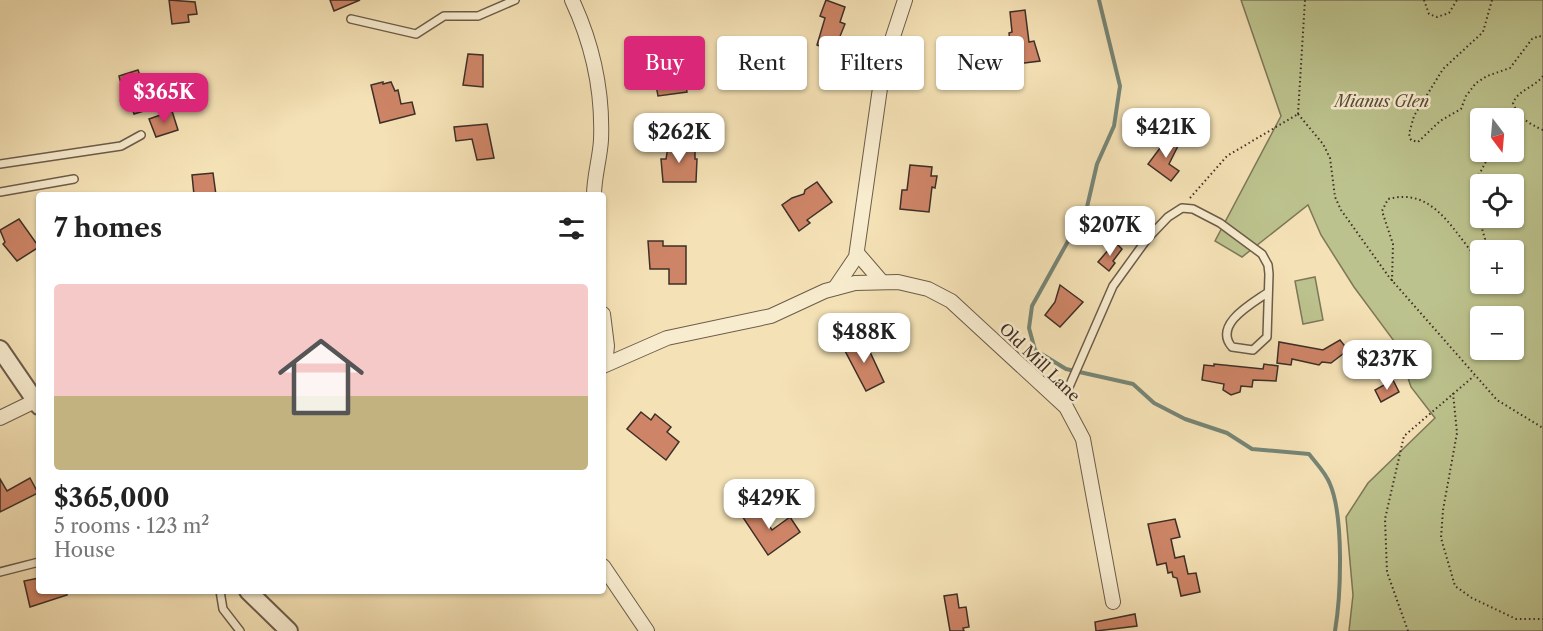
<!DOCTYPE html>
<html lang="en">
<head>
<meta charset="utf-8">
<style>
  :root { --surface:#fff; --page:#f6f6f6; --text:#222; --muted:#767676; --accent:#db2777 }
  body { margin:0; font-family:"Libre Caslon Text",serif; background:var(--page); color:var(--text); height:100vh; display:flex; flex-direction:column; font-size:22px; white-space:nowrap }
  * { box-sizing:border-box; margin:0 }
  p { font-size:20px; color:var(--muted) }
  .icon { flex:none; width:33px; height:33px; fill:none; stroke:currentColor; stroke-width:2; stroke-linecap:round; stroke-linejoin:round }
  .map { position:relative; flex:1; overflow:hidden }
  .panel { position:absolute; left:36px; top:192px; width:570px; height:402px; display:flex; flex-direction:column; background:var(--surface); border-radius:6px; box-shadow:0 2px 4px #0004 }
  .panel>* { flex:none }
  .top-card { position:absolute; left:624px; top:36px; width:570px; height:54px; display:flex; gap:12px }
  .needle { width:39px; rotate:164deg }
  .buttons { position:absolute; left:1470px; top:108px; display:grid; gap:12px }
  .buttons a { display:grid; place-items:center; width:54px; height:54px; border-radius:6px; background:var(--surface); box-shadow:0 2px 4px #0004; font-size:30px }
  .price { position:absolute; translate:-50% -51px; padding:0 14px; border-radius:12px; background:#fff; color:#222; font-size:20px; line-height:39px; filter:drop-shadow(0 2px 3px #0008) }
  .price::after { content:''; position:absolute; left:50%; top:36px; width:18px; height:14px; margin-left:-9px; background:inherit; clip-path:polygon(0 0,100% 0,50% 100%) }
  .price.active { background:var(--accent); color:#fff }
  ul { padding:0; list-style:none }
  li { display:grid; align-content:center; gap:12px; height:318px; padding:0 18px }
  li span { display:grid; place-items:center; height:186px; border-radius:6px; color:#555 }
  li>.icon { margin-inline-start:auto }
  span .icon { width:108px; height:108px; fill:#fffc; stroke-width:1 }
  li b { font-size:26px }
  h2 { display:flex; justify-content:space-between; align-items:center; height:72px; padding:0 18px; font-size:26px }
  .chip { padding:0 21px; border-radius:6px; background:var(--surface); box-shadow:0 2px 4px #0004; font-size:21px; line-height:54px }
  .chip.active { background:var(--accent); color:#fff }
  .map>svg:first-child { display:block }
  .green { fill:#bcc28d; stroke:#7d785a; stroke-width:1.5; fill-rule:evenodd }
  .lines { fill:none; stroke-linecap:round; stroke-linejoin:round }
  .stream { stroke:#768575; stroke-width:4 }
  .building { fill:#ce8567; stroke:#3e2f27; stroke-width:1.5 }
  .service-casing { stroke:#6c5c4a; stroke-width:10 }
  .minor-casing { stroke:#6c5c4a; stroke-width:16 }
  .tertiary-casing { stroke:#6c5c4a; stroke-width:20 }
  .path { stroke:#3e2f27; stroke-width:2; stroke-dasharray:1.5 3; stroke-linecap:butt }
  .service { stroke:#f8eccf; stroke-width:7 }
  .minor { stroke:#f8eccf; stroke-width:14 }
  .tertiary { stroke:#f8eccf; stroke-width:16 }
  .labels { text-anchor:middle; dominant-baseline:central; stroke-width:5; stroke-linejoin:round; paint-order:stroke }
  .park-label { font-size:16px; font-style:italic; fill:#574c3b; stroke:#f8eccf }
  .street-label { font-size:16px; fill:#3e2f27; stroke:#f8eccf }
</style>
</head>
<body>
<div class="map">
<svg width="1543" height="631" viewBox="0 0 1543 631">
  <rect width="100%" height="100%" fill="#f4e1b5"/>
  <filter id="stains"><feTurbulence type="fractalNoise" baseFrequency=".00333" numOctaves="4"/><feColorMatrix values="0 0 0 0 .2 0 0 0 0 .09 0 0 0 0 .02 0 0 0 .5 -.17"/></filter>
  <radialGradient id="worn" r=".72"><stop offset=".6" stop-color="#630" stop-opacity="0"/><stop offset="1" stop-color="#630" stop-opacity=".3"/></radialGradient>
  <!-- green -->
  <g class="green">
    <path d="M1241,0H1543V631H1349L1353,595L1346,517L1368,483L1435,418L1411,387L1397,345L1354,287L1321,235L1308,205L1242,257L1215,241L1281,116ZM1480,118H1514V152H1480ZM1480,184H1514V218H1480ZM1480,250H1514V284H1480ZM1480,316H1514V350H1480Z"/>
    <path d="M1315,277L1323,320L1303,324L1295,281Z"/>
  </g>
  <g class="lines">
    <!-- stream -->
    <path class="stream" d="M1099,0L1120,86L1114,126L1097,164L1087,207L1032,306L1029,328L1035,350L1066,369L1133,384L1154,403L1185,419L1227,433L1252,449L1309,454C1316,463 1326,473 1330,484C1344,517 1341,595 1335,631"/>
  </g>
  <!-- building -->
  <g class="building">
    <path d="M169,0L195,2L197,14L188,15L189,22L172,24Z"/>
    <path d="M330,0H360L334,11Z"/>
    <path d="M826,0L845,7L840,22L845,24L834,51L817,45L825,18L820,16Z"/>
    <path d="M1025,10L1029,42L1034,41L1040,61L1007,65L1008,42H1010L1009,33L1012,32L1010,12Z"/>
    <path d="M689,53L692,74L685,75L687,92L658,96L655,80L661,79L657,57Z"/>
    <path d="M468,54L483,55V87L463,85Z"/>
    <path d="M138,70L149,99L142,101L144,111L134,114L129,98L125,99L119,76Z"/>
    <path d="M383,82V84L391,82L395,91L398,90L401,104L412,102L415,114L380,123L371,85Z"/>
    <path d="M172,111L178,130L156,137L149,119Z"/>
    <path d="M1158,116L1171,125L1160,141L1147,131Z"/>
    <path d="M487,124L494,158L477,160L472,139L456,141L454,127Z"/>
    <path d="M1169,136L1179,144L1169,164L1179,171L1171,181L1148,164Z"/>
    <path d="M669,141H686V150H695V159H697L696,182H663L661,159H666Z"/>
    <path d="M910,165L932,167L931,176H937L935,188L932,187L929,212L900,209L902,190H907Z"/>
    <path d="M213,173L216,195H194L192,175Z"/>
    <path d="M817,182L832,202L807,220L810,223L799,231L782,205L792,198L804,194L805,190Z"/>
    <path d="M19,219L39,247L17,261L3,244L5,242L0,230Z"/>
    <path d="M648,241H663V246H686V284H669V269H650Z"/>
    <path d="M1115,242L1122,249L1113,261L1115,263L1109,271L1098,262Z"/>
    <path d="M1060,285L1083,302L1060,327L1045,315L1055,302Z"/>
    <path d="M863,337L884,382L866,391L843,347Z"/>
    <path d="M1340,340L1348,350L1331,363L1322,362L1319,365L1292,359L1291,365L1277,363L1279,342L1323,350Z"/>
    <path d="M1214,364L1263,369L1264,364L1278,366L1276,381L1253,380L1252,387L1241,386L1240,392L1231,395L1223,390L1224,384L1202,380L1204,365L1214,366Z"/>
    <path d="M1393,380L1399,392L1381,402L1375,390Z"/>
    <path d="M641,412L651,420L655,414L671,427L667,432L679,442L666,460L627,429Z"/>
    <path d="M30,478L38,493L0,512V479L7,491Z"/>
    <path d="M754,503L772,530L790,517L800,532L768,555L740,513Z"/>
    <path d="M1175,519L1180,537L1171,539L1175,558L1184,556L1188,574L1196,573L1200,592L1181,596L1177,578L1173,577L1172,572L1168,573L1166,563L1157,565L1148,524Z"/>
    <path d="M39,578V591H67V595L30,607L24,581Z"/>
    <path d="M957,594L959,608L966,607L969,627L963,628L964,631H950L944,596Z"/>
    <path d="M1135,614L1137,626L1096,631L1095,622Z"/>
  </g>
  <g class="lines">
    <!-- service casing -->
    <g class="service-casing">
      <g id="service">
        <path d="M351,19L416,34L444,16H478L515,0"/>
        <path d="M0,164L121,146L141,135"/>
        <path d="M0,192L74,179"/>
        <path d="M1062,403L1113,286L1147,239L1168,217L1182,208L1193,209L1220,223L1262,254L1268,265L1269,274L1267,337L1253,350L1232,347C1213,325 1251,304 1267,293"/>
        <path d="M0,572L39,562"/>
        <path d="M220,591L223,609L240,631"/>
      </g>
    </g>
    <!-- minor casing -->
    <g class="minor-casing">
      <g id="minor">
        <path d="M572,0C593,45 603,90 601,140C600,158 594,177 594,195"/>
        <path d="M857,253L882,282"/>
        <path d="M835,288L856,257L883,67L905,0"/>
        <path d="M603,314L607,346L605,364"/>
        <path d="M603,366L667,338L771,316L825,291L855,283L898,282L928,289L951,301L1066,407L1083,439L1113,602"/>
        <path d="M0,418L35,401"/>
        <path d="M603,566L647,631"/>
      </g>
    </g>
    <!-- tertiary casing -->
    <g class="tertiary-casing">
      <g id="tertiary">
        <path d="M0,349L39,406"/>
        <path d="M248,591L289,631"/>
      </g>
    </g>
    <!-- path -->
    <g class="path">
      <path d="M1424,0L1429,14L1437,17L1449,13L1457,0"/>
      <path d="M1492,0L1483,32L1443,69L1414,116L1409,134L1411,140L1418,142L1440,121L1461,109L1466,96L1476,83L1487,76L1510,68L1532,39L1539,36L1543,37"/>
      <path d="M1543,76C1535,87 1518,90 1513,103C1518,117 1529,124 1543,130"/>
      <path d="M1298,114L1323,144L1330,158L1335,197L1341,210L1389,277L1497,400L1543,428"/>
      <path d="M1298,114L1305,0"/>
      <path d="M1508,118L1515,108"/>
      <path d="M1190,198L1227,156L1298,114"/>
      <path d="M1392,281L1393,244L1382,211L1388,199C1429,188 1448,222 1471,251L1476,252L1483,245L1485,239L1473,198V186L1491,152"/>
      <path d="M1453,393L1457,433L1443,510L1441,538L1455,586L1472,598L1516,619H1543"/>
      <path d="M1408,631L1387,572L1385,519L1404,436L1474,376"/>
    </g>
    <!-- service -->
    <use href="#service" class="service"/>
    <!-- minor -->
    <use href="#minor" class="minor"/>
    <!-- tertiary -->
    <use href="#tertiary" class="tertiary"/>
  </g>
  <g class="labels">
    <!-- park labels -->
    <g class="park-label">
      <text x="1382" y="101">Mianus Glen</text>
    </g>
    <!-- street labels -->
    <g class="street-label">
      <text transform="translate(1040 362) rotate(44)">Old Mill Lane</text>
    </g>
  </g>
  <rect width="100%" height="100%" filter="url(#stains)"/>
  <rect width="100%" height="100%" fill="url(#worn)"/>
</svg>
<div class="buttons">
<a><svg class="needle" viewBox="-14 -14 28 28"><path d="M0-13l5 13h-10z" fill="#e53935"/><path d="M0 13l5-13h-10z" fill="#767676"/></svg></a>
<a><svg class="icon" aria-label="locate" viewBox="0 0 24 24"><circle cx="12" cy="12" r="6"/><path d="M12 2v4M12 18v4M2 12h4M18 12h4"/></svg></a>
<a>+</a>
<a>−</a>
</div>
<b class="price active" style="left:164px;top:124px">$365K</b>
<b class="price" style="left:1166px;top:159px">$421K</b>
<b class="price" style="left:679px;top:164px">$262K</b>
<b class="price" style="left:1110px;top:257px">$207K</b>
<b class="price" style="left:864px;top:364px">$488K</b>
<b class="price" style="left:1387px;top:391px">$237K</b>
<b class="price" style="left:769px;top:530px">$429K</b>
<div class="top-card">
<a class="chip active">Buy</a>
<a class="chip">Rent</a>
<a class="chip">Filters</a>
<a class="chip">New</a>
</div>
<section class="panel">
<h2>7 homes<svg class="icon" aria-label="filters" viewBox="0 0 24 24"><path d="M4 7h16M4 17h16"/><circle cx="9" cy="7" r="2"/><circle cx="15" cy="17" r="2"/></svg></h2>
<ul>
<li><span style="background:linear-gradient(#f6c9c9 60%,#c2b280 0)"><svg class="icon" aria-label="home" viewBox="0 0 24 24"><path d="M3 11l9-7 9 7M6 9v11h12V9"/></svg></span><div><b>$365,000</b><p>5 rooms · 123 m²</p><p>House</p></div></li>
</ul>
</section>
</div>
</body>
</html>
